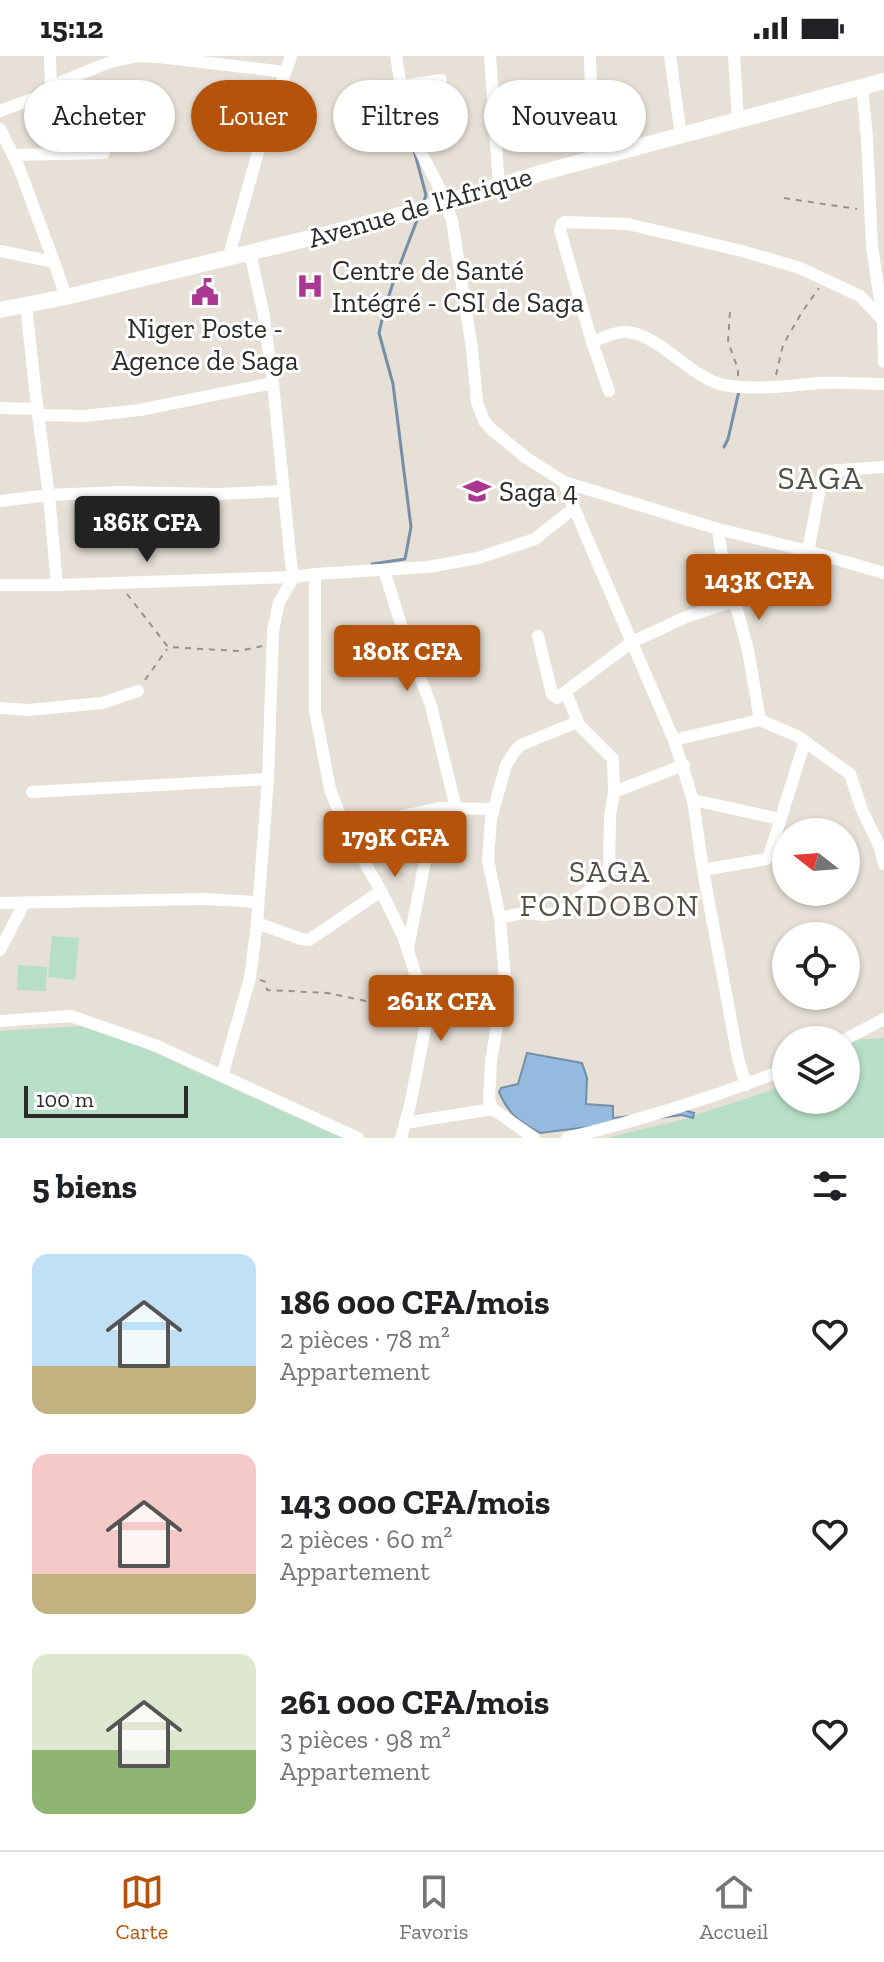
<!DOCTYPE html>
<html lang="fr">
<head>
<meta charset="utf-8">
<style>
  :root { --surface:#fff; --page:#f2f2f2; --text:#202124; --muted:#757577; --line:#e0e0e0; --accent:#b45309 }
  body { margin:0; font-family:"Zilla Slab",serif; background:var(--page); color:var(--text); height:100vh; display:flex; flex-direction:column; font-size:30px; white-space:nowrap }
  * { box-sizing:border-box; margin:0 }
  p { font-size:26px; color:var(--muted) }
  .icon { flex:none; width:44px; height:44px; fill:none; stroke:currentColor; stroke-width:2; stroke-linecap:round; stroke-linejoin:round }
  .map { position:relative; height:1082px; overflow:hidden }
  .side { display:flex; flex-direction:column; background:var(--surface); flex:1 }
  .side>* { flex:none }
  .guide { position:absolute; left:24px; top:24px; width:836px; height:72px; display:flex; gap:16px }
  .needle { width:52px; rotate:287deg }
  .tools { position:absolute; left:772px; top:762px; display:grid; gap:16px }
  .tools a { display:grid; place-items:center; width:88px; height:88px; border-radius:50%; background:var(--surface); box-shadow:0 2px 6px #0004; font-size:40px }
  .scale { position:absolute; left:24px; bottom:20px; width:164px; box-sizing:border-box; padding-left:8px; border:4px solid #2c2a27; border-top:0; font-size:22px; line-height:28px; white-space:nowrap; color:#2c2a27; -webkit-text-stroke:6px #fff; paint-order:stroke }
  .price { position:absolute; translate:-50% -68px; padding:0 18px; border-radius:8px; background:var(--accent); color:#fff; font-size:26px; line-height:52px; filter:drop-shadow(0 2px 4px #0008) }
  .price::after { content:''; position:absolute; left:50%; top:48px; width:24px; height:18px; margin-left:-12px; background:inherit; clip-path:polygon(0 0,100% 0,50% 100%) }
  .price.selected { background:#222; color:#fff }
  ul { padding:0; list-style:none }
  li { display:flex; align-items:center; gap:24px; height:200px; padding:0 32px }
  li span { display:grid; place-items:center; flex:none; width:224px; height:160px; border-radius:16px; color:#555 }
  li>.icon { margin-inline-start:auto }
  span .icon { width:96px; height:96px; fill:#fffc; stroke-width:1 }
  li b { font-size:34px }
  h2 { display:flex; justify-content:space-between; align-items:center; height:96px; padding:0 32px; font-size:34px }
  .chip { padding:0 28px; border-radius:36px; background:var(--surface); box-shadow:0 2px 6px #0004; font-size:28px; line-height:72px }
  .chip.selected { background:var(--accent); color:#fff }
  .status { display:flex; justify-content:space-between; align-items:center; height:56px; padding:0 40px; background:var(--surface); direction:ltr }
  .status svg { height:22px; fill:currentColor }
  .tabs { display:flex; justify-content:space-around; align-items:center; height:112px; border-top:2px solid var(--line); background:var(--surface); font-size:22px; color:var(--muted) }
  .tabs a { display:grid; justify-items:center; gap:4px }
  .tabs .selected { color:var(--accent) }
  .map>svg:first-child { display:block }
  .green { fill:#b7dfc7 }
  .water { fill:#94bae0; stroke:#758fa8; stroke-width:2 }
  .lines { fill:none; stroke-linecap:round; stroke-linejoin:round }
  .stream { stroke:#758fa8; stroke-width:3 }
  .path { stroke:#97928c; stroke-width:2; stroke-dasharray:6 6; stroke-linecap:butt }
  .minor { stroke:#fff; stroke-width:12 }
  .major { stroke:#fff; stroke-width:16 }
  .labels { text-anchor:middle; dominant-baseline:central; stroke-width:6; stroke-linejoin:round; paint-order:stroke }
  .street-label { font-size:28px; fill:#2c2a27; stroke:#fff }
  .poi-label { font-size:28px; fill:#2c2a27; stroke:#fff; text-anchor:start }
  .neighbourhood-label { font-size:30px; letter-spacing:2px; fill:#544f48; stroke:#fff }
  .quarter-label { font-size:32px; letter-spacing:2px; fill:#544f48; stroke:#fff }
</style>
</head>
<body>
<div class="status"><b>15:12</b><svg viewBox="0 0 49 12"><path d="M0 12V9h3v3zM5 12V6h3v6zM10 12V3h3v9zM15 12V0h3v12zM26 1h20v11H26zM47 4h2v5h-2z"/></svg></div>
<div class="map">
<svg width="884" height="1082" viewBox="0 0 884 1082">
  <rect width="100%" height="100%" fill="#e6e0d7"/>
  <!-- green -->
  <g class="green">
    <path d="M52,880L79,882L75,924L48,921Z"/>
    <path d="M18,909L47,911L46,935L17,934Z"/>
    <path d="M82,970L122,982L326,1075L345,1082H0V975Z"/>
    <path d="M884,982V1082H606L681,1064L772,1034L786,1025V1044H846V987L851,984Z"/>
  </g>
  <!-- water -->
  <path class="water" d="M527,997L582,1007L587,1022L586,1048L613,1050V1062L684,1054L694,1057L693,1062L682,1059L540,1077C519,1065 509,1059 499,1036L501,1032L518,1028Z"/>
  <g class="lines">
    <!-- stream -->
    <g class="stream">
      <path d="M414,94L426,139L423,148"/>
      <path d="M724,391L728,383L739,335"/>
      <path d="M372,508L405,503L411,471L393,328L379,277L384,255L394,224L419,159"/>
    </g>
    <!-- path -->
    <g class="path">
      <path d="M784,142L857,153"/>
      <path d="M730,256L728,286L738,313V321"/>
      <path d="M776,319L783,289L802,256L819,232"/>
      <path d="M127,538L168,591L239,595L262,590"/>
      <path d="M145,624L167,593"/>
      <path d="M260,924L266,926L267,934L328,937L412,955"/>
    </g>
    <!-- minor -->
    <g class="minor">
      <path d="M50,0L51,30"/>
      <path d="M396,0L404,47L414,83L438,129L452,164L472,293L477,346L484,365L491,373L525,401L564,426L718,473L808,495L884,517"/>
      <path d="M490,0L499,131"/>
      <path d="M590,0L593,104"/>
      <path d="M670,0L681,80"/>
      <path d="M734,0L738,64"/>
      <path d="M401,30L441,24"/>
      <path d="M862,30L867,82L872,190L883,264L884,306"/>
      <path d="M0,55L48,37L51,30L110,6L138,0L159,1L285,16"/>
      <path d="M0,73L18,109L54,206"/>
      <path d="M13,99L104,97"/>
      <path d="M0,195L54,206L66,241"/>
      <path d="M250,197L263,255L273,327L291,507L294,521L279,546L273,575L268,723L257,867L301,883L309,884L381,835"/>
      <path d="M228,203L262,82L291,0"/>
      <path d="M26,250L38,359L84,360L140,354L273,327"/>
      <path d="M592,286C603,282 615,275 627,276C661,279 690,322 724,329C756,335 790,329 822,327C843,326 864,328 884,328"/>
      <path d="M609,335L592,286L560,174L562,168L565,166L628,168L742,195L800,212L860,240L883,264"/>
      <path d="M0,352L38,353"/>
      <path d="M564,426L574,452L674,684L693,744L703,814L738,1002L746,1029"/>
      <path d="M284,435L217,438L119,436L49,439L57,529L294,521L315,518L428,511L478,502L535,483L574,452"/>
      <path d="M0,445L49,439L38,359"/>
      <path d="M718,473L721,495L748,594L760,664"/>
      <path d="M808,495L823,417L826,415L884,411"/>
      <path d="M384,514L404,578L431,650L456,752"/>
      <path d="M315,518V655L330,733L345,772L439,752L493,753"/>
      <path d="M0,529H57"/>
      <path d="M538,580L552,638L557,642L632,586L686,561L734,545L824,500"/>
      <path d="M566,636L579,669L613,703L614,736L684,709"/>
      <path d="M0,652L28,654L102,647L138,635"/>
      <path d="M674,684L760,664L797,680L850,718L862,754L879,789L884,808"/>
      <path d="M32,736L268,723"/>
      <path d="M693,744L780,763"/>
      <path d="M345,772L381,835L403,880L425,947V973L410,1049L401,1082"/>
      <path d="M703,814L766,803L769,800L805,685"/>
      <path d="M0,847L205,843L258,846"/>
      <path d="M500,862L523,857L545,859L557,857L606,823L609,819L610,759L614,736"/>
      <path d="M408,892L429,785L439,752"/>
      <path d="M0,894L25,846"/>
      <path d="M0,965L71,960L157,990L358,1082"/>
      <path d="M844,984L884,963"/>
      <path d="M222,1020L250,922L257,867"/>
      <path d="M405,1067L493,1053"/>
      <path d="M534,1082L493,1053L489,1044L491,1005L505,924L500,862L488,804L491,763L506,709L515,695L521,689L577,666"/>
      <path d="M567,1082C641,1064 715,1041 786,1013"/>
    </g>
    <!-- major -->
    <path class="major" d="M0,254L66,241L331,177L430,151L544,116L884,25"/>
  </g>
  <!-- icons -->
  <defs>
    <g id="hospital-bare" transform="scale(2.16)"><path d="M-5-5h3v3.5h4V-5h3V5h-3V1.5h-4V5h-3Z" fill="#aa3892" stroke="#fff" stroke-width="2.5" paint-order="stroke"/></g>
    <g id="civic-bare" transform="scale(2.16)"><path d="M-.6-6.5H3V-4.5H.6V-3L4-1V1h2V6H-6V1h2V-1L-.6-3ZM-1.2 2.5V6h2.4V2.5Z" fill="#aa3892" stroke="#fff" stroke-width="2.5" paint-order="stroke"/></g>
    <g id="school-bare" transform="scale(2.16)"><path d="M0-5L7-2L0 1L-7-2ZM-4 1L0 2.5L4 1V4Q0 6-4 4Z" fill="#aa3892" stroke="#fff" stroke-width="2.5" paint-order="stroke"/></g>
  </defs>
  <g fill-rule="evenodd">
    <use href="#hospital-bare" x="310" y="230"/>
    <use href="#civic-bare" x="205" y="236"/>
    <use href="#school-bare" x="477" y="435"/>
  </g>
  <g class="labels">
    <!-- street labels -->
    <g class="street-label">
      <text transform="translate(420 151) rotate(-16)">Avenue de l'Afrique</text>
    </g>
    <!-- poi labels -->
    <g class="poi-label">
      <text x="332" y="214">Centre de Santé<tspan x="332" dy="32">Intégré - CSI de Saga</tspan></text>
      <text x="205" y="272" text-anchor="middle">Niger Poste -<tspan x="205" dy="32">Agence de Saga</tspan></text>
      <text x="499" y="435">Saga 4</text>
    </g>
    <!-- neighbourhood labels -->
    <g class="neighbourhood-label">
      <text x="610" y="816">SAGA<tspan x="610" dy="34">FONDOBON</tspan></text>
    </g>
    <!-- quarter labels -->
    <g class="quarter-label">
      <text x="821" y="422">SAGA</text>
    </g>
  </g>
</svg>
<div class="tools">
<a><svg class="needle" viewBox="-14 -14 28 28"><path d="M0-13l5 13h-10z" fill="#e53935"/><path d="M0 13l5-13h-10z" fill="#757577"/></svg></a>
<a><svg class="icon" aria-label="locate" viewBox="0 0 24 24"><circle cx="12" cy="12" r="6"/><path d="M12 2v4M12 18v4M2 12h4M18 12h4"/></svg></a>
<a><svg class="icon" aria-label="layers" viewBox="0 0 24 24"><path d="M12 4l9 5-9 5-9-5zM3 14l9 5 9-5"/></svg></a>
</div>
<div class="scale">100 m</div>
<b class="price selected" style="left:147px;top:508px">186K CFA</b>
<b class="price" style="left:759px;top:566px">143K CFA</b>
<b class="price" style="left:407px;top:637px">180K CFA</b>
<b class="price" style="left:395px;top:823px">179K CFA</b>
<b class="price" style="left:441px;top:987px">261K CFA</b>
<div class="guide">
<a class="chip">Acheter</a>
<a class="chip selected">Louer</a>
<a class="chip">Filtres</a>
<a class="chip">Nouveau</a>
</div>
</div>
<section class="side">
<h2>5 biens<svg class="icon" aria-label="filters" viewBox="0 0 24 24"><path d="M4 7h16M4 17h16"/><circle cx="9" cy="7" r="2"/><circle cx="15" cy="17" r="2"/></svg></h2>
<ul>
<li><span style="background:linear-gradient(#bfe0f5 70%,#c2b280 0)"><svg class="icon" aria-label="home" viewBox="0 0 24 24"><path d="M3 11l9-7 9 7M6 9v11h12V9"/></svg></span><div><b>186 000 CFA/mois</b><p>2 pièces · 78 m²</p><p>Appartement</p></div><svg class="icon" aria-label="heart" viewBox="0 0 24 24"><path d="M12 20l-8-8c-3-5 5-10 8-4 3-6 11-1 8 4z"/></svg></li>
<li><span style="background:linear-gradient(#f6c9c9 75%,#c2b280 0)"><svg class="icon" aria-label="home" viewBox="0 0 24 24"><path d="M3 11l9-7 9 7M6 9v11h12V9"/></svg></span><div><b>143 000 CFA/mois</b><p>2 pièces · 60 m²</p><p>Appartement</p></div><svg class="icon" aria-label="heart" viewBox="0 0 24 24"><path d="M12 20l-8-8c-3-5 5-10 8-4 3-6 11-1 8 4z"/></svg></li>
<li><span style="background:linear-gradient(#dfe7d0 60%,#8fb573 0)"><svg class="icon" aria-label="home" viewBox="0 0 24 24"><path d="M3 11l9-7 9 7M6 9v11h12V9"/></svg></span><div><b>261 000 CFA/mois</b><p>3 pièces · 98 m²</p><p>Appartement</p></div><svg class="icon" aria-label="heart" viewBox="0 0 24 24"><path d="M12 20l-8-8c-3-5 5-10 8-4 3-6 11-1 8 4z"/></svg></li>
</ul>
</section>
<nav class="tabs">
<a class="selected"><svg class="icon" aria-label="map" viewBox="0 0 24 24"><path d="M3 6l6-2 6 2 6-2v14l-6 2-6-2-6 2zM9 4v14M15 6v14"/></svg>Carte</a>
<a><svg class="icon" aria-label="saved" viewBox="0 0 24 24"><path d="M7 4h10v16l-5-4-5 4z"/></svg>Favoris</a>
<a><svg class="icon" aria-label="home" viewBox="0 0 24 24"><path d="M3 11l9-7 9 7M6 9v11h12V9"/></svg>Accueil</a>
</nav>
</body>
</html>
